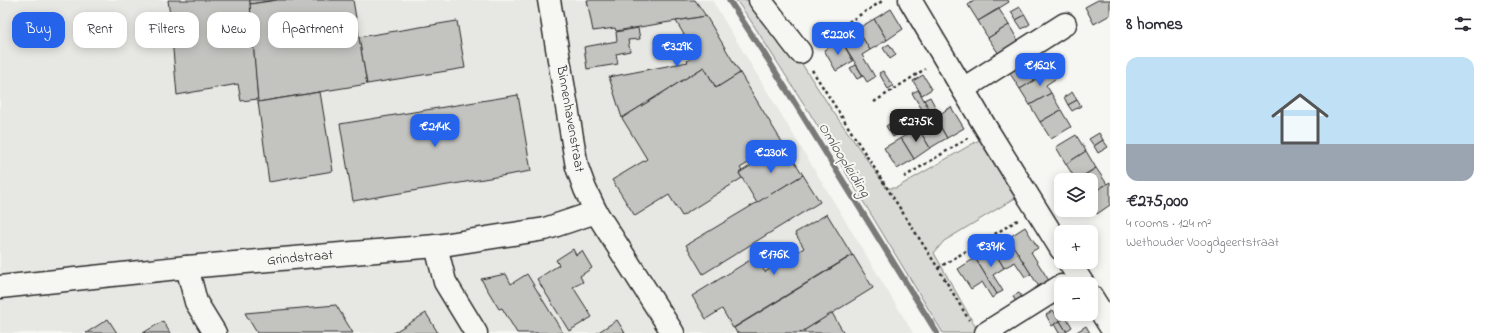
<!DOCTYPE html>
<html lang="en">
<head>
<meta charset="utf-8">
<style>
  :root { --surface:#fff; --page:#f7f7f7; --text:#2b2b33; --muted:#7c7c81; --accent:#2563eb }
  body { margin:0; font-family:"Indie Flower",sans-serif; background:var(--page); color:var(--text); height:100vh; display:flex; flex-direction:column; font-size:15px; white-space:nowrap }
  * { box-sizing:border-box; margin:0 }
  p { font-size:13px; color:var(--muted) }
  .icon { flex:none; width:22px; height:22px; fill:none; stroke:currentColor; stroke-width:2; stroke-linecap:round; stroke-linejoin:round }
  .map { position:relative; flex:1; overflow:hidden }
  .side { display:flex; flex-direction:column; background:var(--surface); width:380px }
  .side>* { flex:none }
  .guide { position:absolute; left:12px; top:12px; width:380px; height:36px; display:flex; gap:8px }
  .fabs { position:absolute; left:1054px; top:173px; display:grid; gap:8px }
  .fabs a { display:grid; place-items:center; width:44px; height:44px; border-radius:8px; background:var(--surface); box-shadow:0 2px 10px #0003; font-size:20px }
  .price { position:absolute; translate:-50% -34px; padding:0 9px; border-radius:8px; background:var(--accent); color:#fff; font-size:13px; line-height:26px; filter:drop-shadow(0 1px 2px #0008) }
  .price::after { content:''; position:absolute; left:50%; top:24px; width:12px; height:9px; margin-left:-6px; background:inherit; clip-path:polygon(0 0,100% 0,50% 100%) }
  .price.selected { background:#222; color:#fff }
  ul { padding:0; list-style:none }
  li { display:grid; align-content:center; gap:8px; height:212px; padding:0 16px }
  li span { display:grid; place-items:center; height:124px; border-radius:12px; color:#555 }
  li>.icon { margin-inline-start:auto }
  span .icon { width:72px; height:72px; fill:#fffc; stroke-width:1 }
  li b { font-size:17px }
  h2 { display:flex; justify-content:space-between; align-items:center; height:48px; padding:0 16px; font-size:17px }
  .tag { padding:0 14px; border-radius:12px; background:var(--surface); box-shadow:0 2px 10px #0003; font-size:14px; line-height:36px }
  .tag.selected { background:var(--accent); color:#fff }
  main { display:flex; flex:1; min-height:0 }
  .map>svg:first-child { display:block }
  .built { fill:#e7e7e3 }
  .green { fill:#d9d9d5; stroke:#828280 }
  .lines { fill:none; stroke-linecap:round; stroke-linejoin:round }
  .stream { stroke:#7a7a78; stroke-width:6 }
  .building { fill:#c3c3c0; stroke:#2b2b2b }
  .minor-casing { stroke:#2b2b2b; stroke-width:25 }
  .path { stroke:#2b2b2b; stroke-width:2.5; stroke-dasharray:3 3; stroke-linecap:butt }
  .minor { stroke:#f6f6f2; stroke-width:22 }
  .labels { text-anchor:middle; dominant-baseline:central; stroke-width:4; stroke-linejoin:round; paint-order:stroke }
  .street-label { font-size:14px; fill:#2b2b2b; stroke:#f6f6f2 }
  .water-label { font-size:15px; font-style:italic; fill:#525251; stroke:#f6f6f2 }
</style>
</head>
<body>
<main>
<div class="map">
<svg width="1110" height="333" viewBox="0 0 1110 333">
  <rect width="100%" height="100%" fill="#f6f6f2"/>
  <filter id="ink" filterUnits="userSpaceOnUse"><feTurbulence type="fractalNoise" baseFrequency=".025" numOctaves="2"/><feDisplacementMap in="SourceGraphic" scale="8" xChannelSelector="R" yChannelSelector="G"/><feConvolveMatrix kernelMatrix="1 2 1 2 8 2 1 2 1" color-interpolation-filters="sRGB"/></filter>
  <g filter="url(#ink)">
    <!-- built -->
    <path class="built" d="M0,0H712L913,333H0Z"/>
    <!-- green -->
    <path class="green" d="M736,0H760L832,110L887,188H896L986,136L1022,194L944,241L934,253L979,333H943L809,112L749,18Z"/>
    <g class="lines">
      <!-- stream -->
      <path class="stream" d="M729,0L767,58L937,333"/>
    </g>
    <!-- building -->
    <g class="building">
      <path d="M168,0H250L258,99L241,101L238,84L177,95L170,16Z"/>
      <path d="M250,0H277L250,4Z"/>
      <path d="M277,0H353L367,84L258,102L250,4Z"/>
      <path d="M587,0H695L706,16L616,31L615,28L593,31Z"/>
      <path d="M975,0H1008L1009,2L978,21L968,5Z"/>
      <path d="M1098,0H1110V15L1094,24L1085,7Z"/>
      <path d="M1020,7L1025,15L1016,20L1011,12Z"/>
      <path d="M891,9L903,29L887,40L874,19Z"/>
      <path d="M999,9L1009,25L988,38L978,21Z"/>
      <path d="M1025,15L1030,24L1022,29L1016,20Z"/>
      <path d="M706,16L740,73L716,88L704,67L622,118L609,77L688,62L687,61L691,59L685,48L690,45L676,21Z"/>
      <path d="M874,19L887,40L870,50L857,29Z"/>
      <path d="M457,21L465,68L367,84L359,37Z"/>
      <path d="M1009,25L1019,42L999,54L988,38Z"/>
      <path d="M638,28L640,39L628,40L630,51L616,54L618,64L587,69L584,47L617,41L616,32Z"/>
      <path d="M857,29L870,50L862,55L875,77L867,82L841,40Z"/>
      <path d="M841,40L853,61L836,71L824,50Z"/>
      <path d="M889,44L896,55L890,59L883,48Z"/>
      <path d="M1051,58L1056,67L1048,72L1043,64Z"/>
      <path d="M1030,60L1040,77L1020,89L1009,72Z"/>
      <path d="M856,65L863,76L857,79L850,68Z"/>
      <path d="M704,67L716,88L740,73L782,142L740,168L742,171L739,173L742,178L682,216L669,195L635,216L612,180L647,159L622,118Z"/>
      <path d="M1056,67L1061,75L1046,85L1051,93L1030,105L1020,89Z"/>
      <path d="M883,71L893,86L888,89L879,73Z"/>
      <path d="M923,75L932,89L922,95L913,81Z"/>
      <path d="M918,90L947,138L930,148L918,128L929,121L912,93Z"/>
      <path d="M320,92L333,171L269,182L258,102Z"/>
      <path d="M1072,92L1077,100L1068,105L1064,97Z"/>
      <path d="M1051,93L1061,110L1040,122L1030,105Z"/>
      <path d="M518,95L531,171L353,201L340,124Z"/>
      <path d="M930,97L937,110L932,113L924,100Z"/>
      <path d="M1077,100L1081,106L1072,111L1068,105Z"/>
      <path d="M951,107L964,128L947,138L935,117Z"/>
      <path d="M1061,110L1071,127L1051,139L1040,122Z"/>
      <path d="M897,119L904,130L898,134L891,123Z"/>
      <path d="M891,123L898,134L893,137L886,126Z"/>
      <path d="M918,128L930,148L914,159L901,138Z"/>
      <path d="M1099,133L1103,140L1094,146L1089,139Z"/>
      <path d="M1076,135L1086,151L1066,164L1056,147Z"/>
      <path d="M901,138L914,159L897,169L884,148Z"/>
      <path d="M1103,140L1108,147L1098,153L1094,146Z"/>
      <path d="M784,145L803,175L757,203L739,173Z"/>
      <path d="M1086,151L1096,168L1076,180L1066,164Z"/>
      <path d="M1096,168L1107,184L1091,194V180H1077Z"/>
      <path d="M803,175L820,202L703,274L686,245Z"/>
      <path d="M1110,182V205L1097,214L1091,205V194Z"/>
      <path d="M827,214L852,255L733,328L722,309L706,319L692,296L755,257L765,272L804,248L795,233Z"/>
      <path d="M1025,227L1038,248L1031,252L1053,287L1043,293L1008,238Z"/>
      <path d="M1008,238L1031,274L1025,277L1015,262L1004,268L992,248Z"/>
      <path d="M992,248L1004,268L993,275L1003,291L997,294L975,258Z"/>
      <path d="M573,249L576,255L582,251L592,268L580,276L583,282L573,287L592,317L569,331L537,279L559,265L556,260Z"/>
      <path d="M853,255L873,288L800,333H737L734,328Z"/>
      <path d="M975,258L997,294L992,298L982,282L971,289L958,269Z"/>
      <path d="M506,274L511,284L527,274L563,333H517L502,308L499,309L481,279Z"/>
      <path d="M1019,293L1024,300L1017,304L1013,296Z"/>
      <path d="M336,305L353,333H257L245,313Z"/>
      <path d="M1053,310L1060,321L1052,326L1046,315Z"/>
      <path d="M426,313L438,333H393Z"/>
      <path d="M832,313L844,333H800Z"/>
      <path d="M1066,317L1072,327L1066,331L1060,321Z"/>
      <path d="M108,319L117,333H86Z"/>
      <path d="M617,320L625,333H597Z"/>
      <path d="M163,321L170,333H143Z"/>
      <path d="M1060,321L1066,331L1067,333H1059L1054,324Z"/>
      <path d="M1086,326L1090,333H1075Z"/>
    </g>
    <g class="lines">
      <!-- minor casing -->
      <g class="minor-casing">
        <g id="minor">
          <path d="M549,0L577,167L585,189L596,212L673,333"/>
          <path d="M760,0L800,52"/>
          <path d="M910,0L986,128L1061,249"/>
          <path d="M963,89L1065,24"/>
          <path d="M436,246L445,282L476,333"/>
          <path d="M1069,262L1083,284"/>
          <path d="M187,267L196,302L215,333"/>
          <path d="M0,287L187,267L436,246L545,229L596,212"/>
          <path d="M1091,296L1110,326"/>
          <path d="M986,333L1061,286"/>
        </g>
      </g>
      <!-- path -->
      <g class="path">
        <path d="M818,41L884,0"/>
        <path d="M812,70L938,268L969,320"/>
        <path d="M874,102L925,69"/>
        <path d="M904,177L968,138"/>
        <path d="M938,268L1018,220"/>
      </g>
      <!-- minor -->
      <use href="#minor" class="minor"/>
    </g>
  </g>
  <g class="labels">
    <!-- street labels -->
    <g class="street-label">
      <text transform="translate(570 119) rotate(80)">Binnenhavenstraat</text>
      <text transform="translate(300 258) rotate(-5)">Grindstraat</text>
    </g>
    <!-- water labels -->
    <g class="water-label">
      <text transform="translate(844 160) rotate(58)">Omloopleiding</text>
    </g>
  </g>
</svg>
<div class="fabs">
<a><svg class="icon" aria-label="layers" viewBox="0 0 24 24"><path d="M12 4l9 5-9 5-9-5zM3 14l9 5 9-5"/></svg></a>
<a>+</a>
<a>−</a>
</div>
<b class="price" style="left:838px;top:56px">€220K</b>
<b class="price" style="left:677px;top:68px">€329K</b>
<b class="price" style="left:1040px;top:87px">€162K</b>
<b class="price selected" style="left:916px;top:143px">€275K</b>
<b class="price" style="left:435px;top:148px">€214K</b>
<b class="price" style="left:771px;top:174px">€230K</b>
<b class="price" style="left:991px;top:268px">€391K</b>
<b class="price" style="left:774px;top:276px">€176K</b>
<div class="guide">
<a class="tag selected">Buy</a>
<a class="tag">Rent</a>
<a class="tag">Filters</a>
<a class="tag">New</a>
<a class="tag">Apartment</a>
</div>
</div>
<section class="side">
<h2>8 homes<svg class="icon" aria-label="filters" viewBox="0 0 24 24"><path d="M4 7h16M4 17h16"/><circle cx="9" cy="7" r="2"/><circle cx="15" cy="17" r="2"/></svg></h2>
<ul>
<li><span style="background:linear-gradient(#bfe0f5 70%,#9aa5b1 0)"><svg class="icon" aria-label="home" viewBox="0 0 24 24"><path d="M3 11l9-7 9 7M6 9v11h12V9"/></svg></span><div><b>€275,000</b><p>4 rooms · 124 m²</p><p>Wethouder Voogdgeertstraat</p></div></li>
</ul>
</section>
</main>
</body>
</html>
